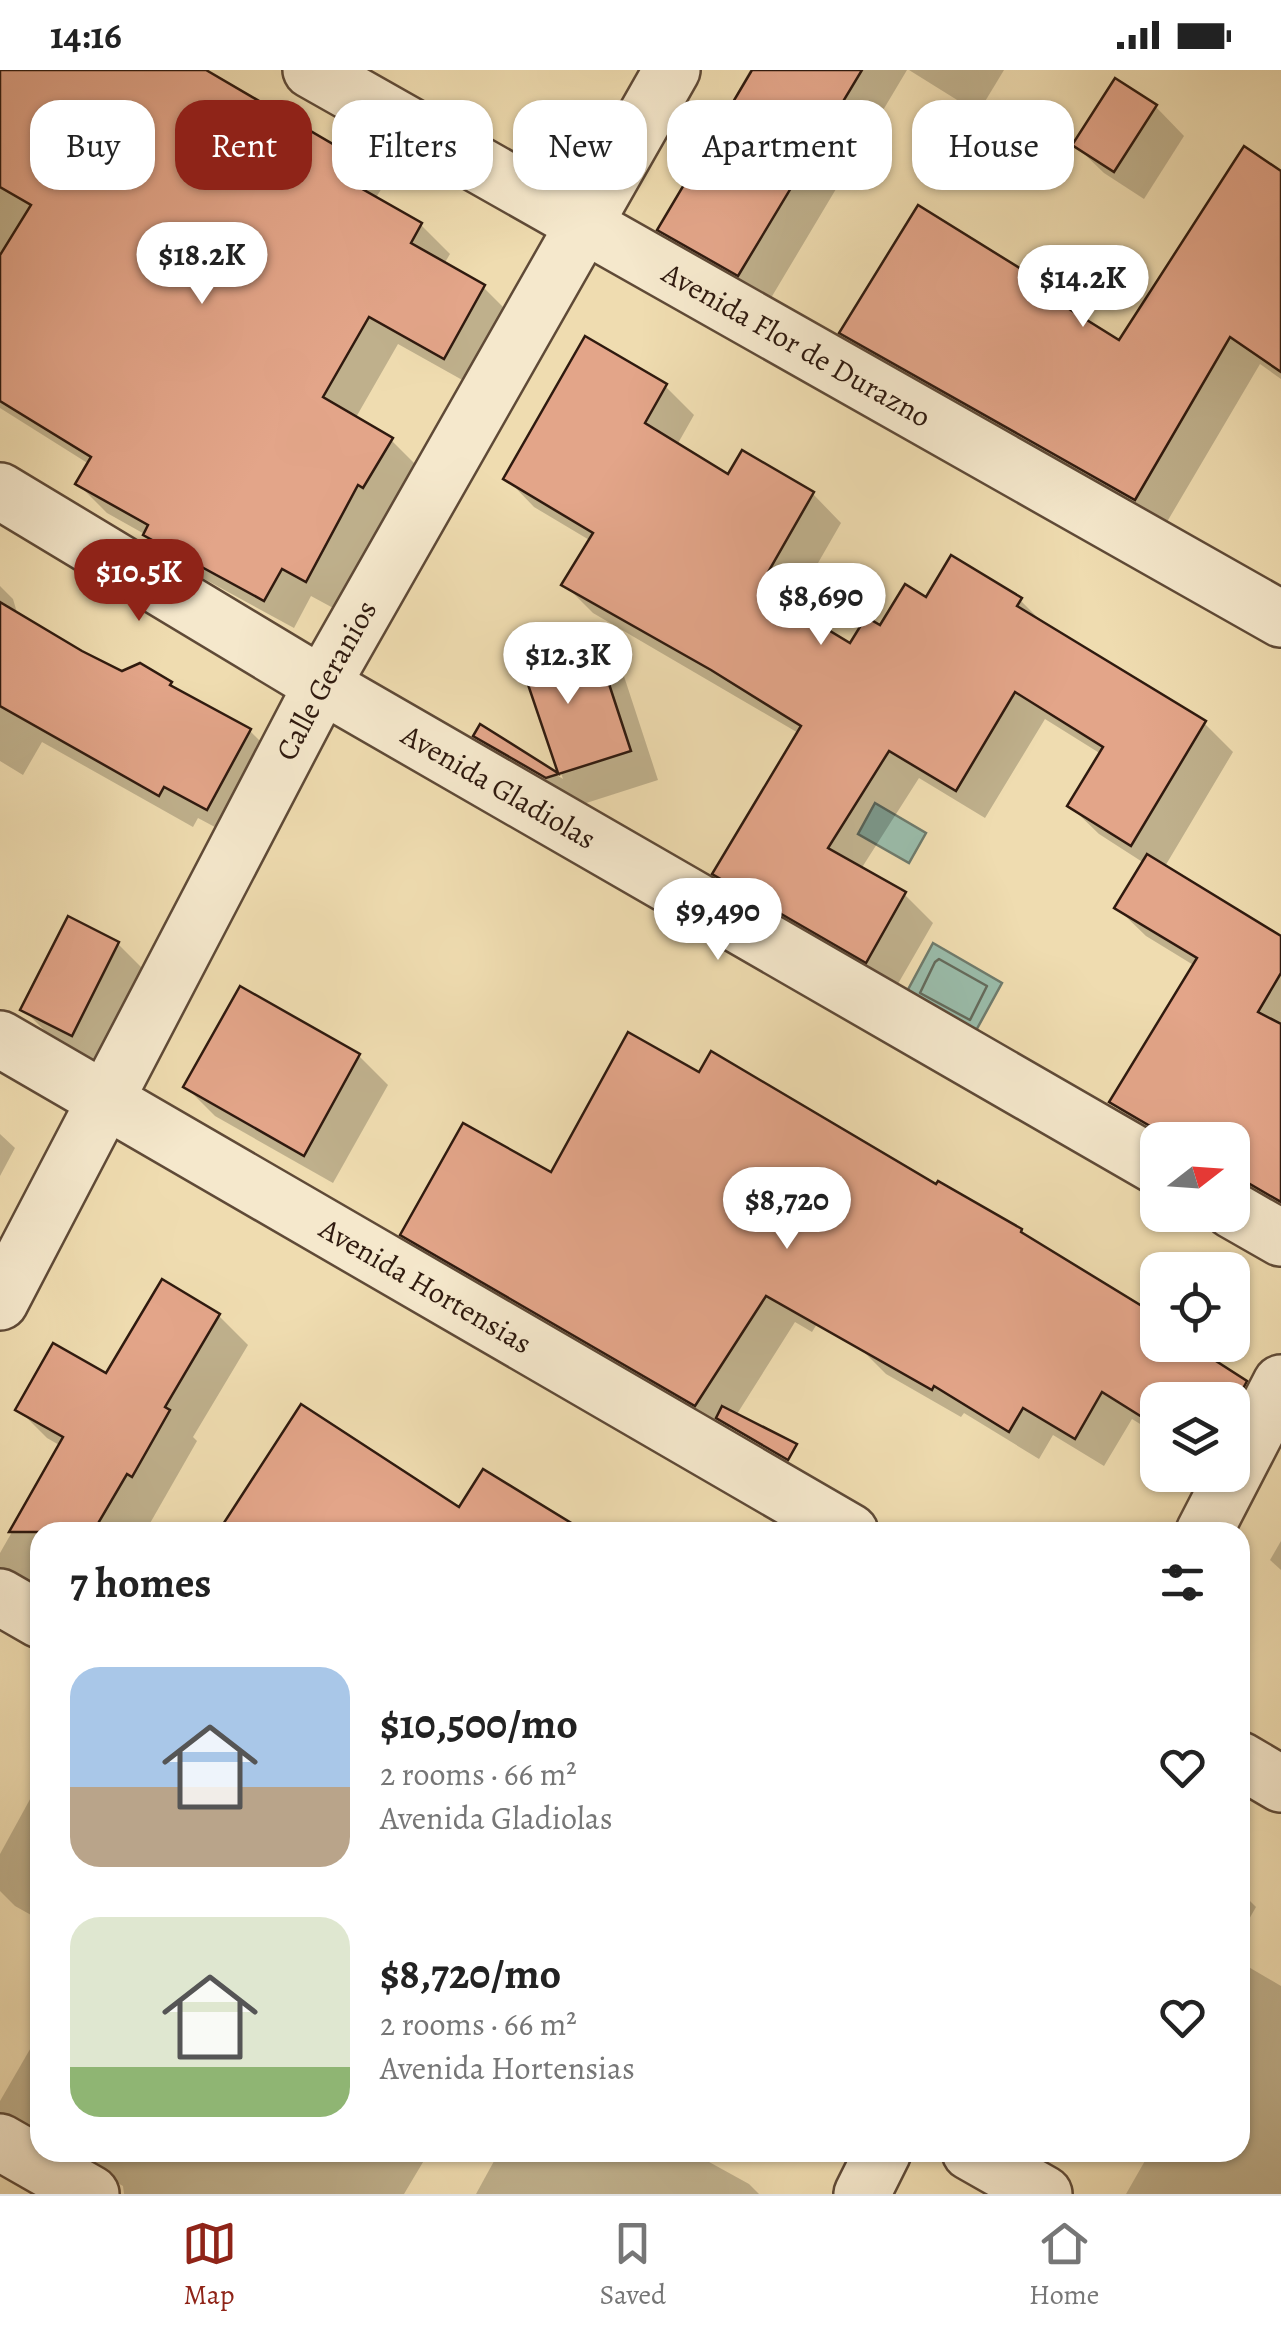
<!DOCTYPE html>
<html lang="en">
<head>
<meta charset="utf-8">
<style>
  :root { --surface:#fff; --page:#f2f2f2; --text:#222; --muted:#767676; --line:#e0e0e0; --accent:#8f2418 }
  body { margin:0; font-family:Alegreya,serif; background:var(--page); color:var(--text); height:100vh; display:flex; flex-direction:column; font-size:38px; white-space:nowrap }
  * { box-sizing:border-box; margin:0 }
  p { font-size:32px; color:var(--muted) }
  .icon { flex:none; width:55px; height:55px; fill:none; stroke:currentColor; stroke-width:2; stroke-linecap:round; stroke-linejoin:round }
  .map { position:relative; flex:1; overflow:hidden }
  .sheet { position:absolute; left:30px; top:1452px; width:1220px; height:640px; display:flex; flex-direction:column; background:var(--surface); border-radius:30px; box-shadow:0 2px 8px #0004 }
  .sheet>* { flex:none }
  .hud { position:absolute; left:30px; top:30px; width:1222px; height:90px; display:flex; gap:20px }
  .needle { width:65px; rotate:73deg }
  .buttons { position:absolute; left:1140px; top:1052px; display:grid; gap:20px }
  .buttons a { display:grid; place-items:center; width:110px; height:110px; border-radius:20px; background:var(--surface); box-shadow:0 2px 8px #0004; font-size:50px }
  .price { position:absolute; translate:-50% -85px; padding:0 22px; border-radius:35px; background:#fff; color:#222; font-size:32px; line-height:65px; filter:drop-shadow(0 2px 5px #0008) }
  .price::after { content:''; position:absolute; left:50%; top:60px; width:30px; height:22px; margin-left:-15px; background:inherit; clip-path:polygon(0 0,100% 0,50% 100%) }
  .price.on { background:var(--accent); color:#fff }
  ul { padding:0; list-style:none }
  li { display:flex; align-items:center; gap:30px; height:250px; padding:0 40px }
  li span { display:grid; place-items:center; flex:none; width:280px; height:200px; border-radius:30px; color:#555 }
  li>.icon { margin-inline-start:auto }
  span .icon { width:120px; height:120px; fill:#fffc; stroke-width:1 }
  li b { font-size:42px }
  h2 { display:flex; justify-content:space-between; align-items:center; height:120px; padding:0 40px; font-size:42px }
  .pill { padding:0 35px; border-radius:30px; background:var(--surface); box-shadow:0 2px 8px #0004; font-size:35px; line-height:90px }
  .pill.on { background:var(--accent); color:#fff }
  .status { display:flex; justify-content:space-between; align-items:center; height:70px; padding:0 50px; background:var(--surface); direction:ltr }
  .status svg { height:28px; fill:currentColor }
  .tab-bar { display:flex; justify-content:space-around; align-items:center; height:140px; border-top:2px solid var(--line); background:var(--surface); font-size:28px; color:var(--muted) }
  .tab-bar a { display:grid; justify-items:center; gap:5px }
  .tab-bar .on { color:var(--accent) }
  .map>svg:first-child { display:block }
  .water { fill:#9abcaa; stroke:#6f7b6c; stroke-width:2.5 }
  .shadow { fill:#0003 }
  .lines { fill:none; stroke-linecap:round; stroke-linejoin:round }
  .shore { stroke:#646b5c; stroke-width:2.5 }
  .building { fill:#e3a589; stroke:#2f1a0f; stroke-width:2.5 }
  .minor-casing { stroke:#5f4a37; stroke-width:60 }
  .minor { stroke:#f5e8cc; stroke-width:55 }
  .labels { text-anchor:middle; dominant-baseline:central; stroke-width:8; stroke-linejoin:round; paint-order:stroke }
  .street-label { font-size:30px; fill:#2f1a0f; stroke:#f5e8cc }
</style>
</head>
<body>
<div class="status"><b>14:16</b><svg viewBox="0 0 49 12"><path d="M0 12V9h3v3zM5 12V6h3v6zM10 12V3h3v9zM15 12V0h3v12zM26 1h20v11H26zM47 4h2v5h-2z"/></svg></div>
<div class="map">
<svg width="1281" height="2124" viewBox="0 0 1281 2124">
  <rect width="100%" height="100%" fill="#efdcb0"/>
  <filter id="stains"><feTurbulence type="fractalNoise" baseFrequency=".002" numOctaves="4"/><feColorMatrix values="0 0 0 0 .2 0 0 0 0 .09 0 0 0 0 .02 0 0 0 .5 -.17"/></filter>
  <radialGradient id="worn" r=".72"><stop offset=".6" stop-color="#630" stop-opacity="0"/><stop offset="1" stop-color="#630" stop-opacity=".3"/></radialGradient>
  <!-- water -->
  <g class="water">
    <path d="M875,733L926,763L909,793L858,764Z"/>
    <path d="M933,873L1002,913L973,966L904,927Z"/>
  </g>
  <!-- shadow -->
  <g class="shadow">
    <path d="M0,0H201L353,89L382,118L375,129L421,155L450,184L444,194L483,217L512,246L473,316L398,274L355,349L391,370L420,399L393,445L388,442L335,539L311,526L294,558L175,493L148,466L107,443L78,414L89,394L0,338Z"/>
    <path d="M750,0H907L768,233L689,188L660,160L740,26L737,23Z"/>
    <path d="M909,0H1004L978,43Z"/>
    <path d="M1116,11L1156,37L1184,66L1144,129L1104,103L1075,75Z"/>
    <path d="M1281,104V309L1260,294L1164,457L871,291L843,263L1024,204L1051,230L1120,273Z"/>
    <path d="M665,316L694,345L677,375L729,407L813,424L841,453L791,540L851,577L927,531L1020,530L1048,558L1204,653L1233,682L1164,798L1281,868V1142L1232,1145V1070H1158L1140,1061L1112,1032L1195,896L1146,866L1117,838L1144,793L1099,764L1070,736L1101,684L1045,649L985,748L919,708L861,799L904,824L933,853L895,919L744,832L715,804L800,664L593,543L565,515L591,471L534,437L506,408Z"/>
    <path d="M0,516L13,529L18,546L122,604L171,614L180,623L250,661L282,693L241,771L198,748L193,757L42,672L23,705L0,691Z"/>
    <path d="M590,562L619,591L658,710L577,736L504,694L476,665L481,657L563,709L521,586Z"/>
    <path d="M118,874L147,903L101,993L52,968L23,939Z"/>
    <path d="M359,986L388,1015L333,1113L215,1046L186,1017Z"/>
    <path d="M700,1005L1021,1161L1158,1275H1188L1231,1303L1260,1332L1232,1375V1330H1158V1365L1132,1349L1104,1396L1053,1365L1039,1389L964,1343L961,1347L886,1304L858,1276L840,1217L812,1262L795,1252L725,1363L432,1193L403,1164L552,1106Z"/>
    <path d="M0,1064L15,1078L0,1106Z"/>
    <path d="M163,1213L219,1246L248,1275L193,1367L197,1371L145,1462H40V1526L0,1507V1483L61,1376L47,1368L18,1339L107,1307Z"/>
    <path d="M302,1338L460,1441L484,1402L581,1462H221Z"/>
    <path d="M1281,1471V1500L1270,1490Z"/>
    <path d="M40,1711V1850L15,1836L0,1821V1784Z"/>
    <path d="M1240,1821L1256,1837L1240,1865Z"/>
    <path d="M1240,1892L1281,1916V2124H1126L1150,2082H1240Z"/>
    <path d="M40,1962V2071L0,2050V2031Z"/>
    <path d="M64,2082H429L404,2124H124L123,2116Z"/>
    <path d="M499,2082H691L749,2114L759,2124H476Z"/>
  </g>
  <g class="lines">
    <!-- shore -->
    <path class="shore" d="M939,889L987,916L970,950L920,923L935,892Z"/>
  </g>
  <!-- building -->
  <g class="building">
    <path d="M0,0H206L355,87L343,108L422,153L411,173L485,215L444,289L369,247L323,327L393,368L363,418L358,415L306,512L282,499L264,531L143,465L148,455L75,414L91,387L0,331V185L31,135L0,117Z"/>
    <path d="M752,0H862L738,206L657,160Z"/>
    <path d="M1115,8L1157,35L1114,102L1072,75Z"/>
    <path d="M1244,76L1281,101V302L1230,267L1135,430L839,263L918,135L1026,202L1021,209L1119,270Z"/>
    <path d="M585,266L667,314L645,353L728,404L742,380L814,422L759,518L850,573L866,547L880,555L905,514L926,527L951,485L1022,528L1017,536L1206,651L1131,776L1067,736L1103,677L1015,622L956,721L889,681L828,778L906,822L866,893L712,804L801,656L711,600L561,515L593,463L503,409Z"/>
    <path d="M0,532L82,581L122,601L140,593L172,612L170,615L251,659L207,740L164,717L159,726L0,636Z"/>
    <path d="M591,559L631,681L546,708L473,666L480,654L558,703L518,585Z"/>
    <path d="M1147,784L1281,866V903L1258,942L1281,954V1132L1248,1113L1232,1109V1070H1174L1109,1032L1197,888L1114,838Z"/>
    <path d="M68,846L119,872L72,966L20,940Z"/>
    <path d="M240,916L360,984L304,1086L183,1017Z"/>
    <path d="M628,962L699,1002L711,981L936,1114L938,1111L1022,1159L1021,1162L1150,1241L1147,1247L1158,1253V1275H1191L1247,1311L1237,1330H1158V1357L1102,1322L1075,1369L1023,1338L1009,1362L934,1316L932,1320L766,1226L695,1336L400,1165L463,1053L551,1102Z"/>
    <path d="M162,1209L220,1244L165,1337L170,1340L132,1407L127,1404L93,1462H9L63,1367L15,1340L53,1273L106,1303Z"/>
    <path d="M301,1334L459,1437L483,1399L586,1462H218Z"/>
    <path d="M722,1336L797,1374L788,1390L716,1348Z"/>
  </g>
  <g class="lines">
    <!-- minor casing -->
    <g class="minor-casing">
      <g id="minor">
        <path id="s1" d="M311,0L1281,549"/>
        <path id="s2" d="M0,421L322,615L1158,1097"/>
        <path id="s3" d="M0,969L850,1462"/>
        <path d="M1232,1140L1281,1168"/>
        <path id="s4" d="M0,1232L322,615L672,0"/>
        <path d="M1204,1462L1281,1313"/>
        <path d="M0,1527L40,1550"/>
        <path d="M1240,1690L1281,1714"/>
        <path d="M0,2072L91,2124"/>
        <path d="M970,2082L1044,2124"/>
        <path d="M862,2124L883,2082"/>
      </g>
    </g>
    <!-- minor -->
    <use href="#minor" class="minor"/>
  </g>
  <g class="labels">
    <!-- street labels -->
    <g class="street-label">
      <text stroke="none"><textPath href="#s1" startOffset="558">Avenida Flor de Durazno</textPath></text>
      <text stroke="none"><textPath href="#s4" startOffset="702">Calle Geranios</textPath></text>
      <text stroke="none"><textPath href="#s2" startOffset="580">Avenida Gladiolas</textPath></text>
      <text stroke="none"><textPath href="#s3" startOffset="492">Avenida Hortensias</textPath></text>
    </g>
  </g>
  <rect width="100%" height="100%" filter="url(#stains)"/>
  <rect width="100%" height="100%" fill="url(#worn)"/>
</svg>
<div class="buttons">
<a><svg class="needle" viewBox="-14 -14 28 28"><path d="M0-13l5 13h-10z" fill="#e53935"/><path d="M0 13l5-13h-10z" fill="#767676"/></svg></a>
<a><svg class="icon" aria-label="locate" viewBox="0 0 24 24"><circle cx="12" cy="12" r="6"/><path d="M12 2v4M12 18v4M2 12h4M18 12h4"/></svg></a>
<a><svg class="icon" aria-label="layers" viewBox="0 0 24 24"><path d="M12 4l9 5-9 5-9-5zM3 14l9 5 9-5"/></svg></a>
</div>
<b class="price" style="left:202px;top:237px">$18.2K</b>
<b class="price" style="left:1083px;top:260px">$14.2K</b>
<b class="price on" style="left:139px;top:554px">$10.5K</b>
<b class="price" style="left:821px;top:578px">$8,690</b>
<b class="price" style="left:568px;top:637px">$12.3K</b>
<b class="price" style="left:718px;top:893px">$9,490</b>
<b class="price" style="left:787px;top:1182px">$8,720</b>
<div class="hud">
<a class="pill">Buy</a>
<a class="pill on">Rent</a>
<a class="pill">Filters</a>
<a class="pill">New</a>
<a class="pill">Apartment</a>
<a class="pill">House</a>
</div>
<section class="sheet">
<h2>7 homes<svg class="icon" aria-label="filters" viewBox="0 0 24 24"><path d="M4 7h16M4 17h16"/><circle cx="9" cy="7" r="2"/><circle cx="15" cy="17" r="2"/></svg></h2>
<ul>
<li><span style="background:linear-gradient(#a9c7e8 60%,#b9a48a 0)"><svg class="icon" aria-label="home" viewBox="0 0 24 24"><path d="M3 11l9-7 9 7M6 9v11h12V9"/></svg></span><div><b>$10,500/mo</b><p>2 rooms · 66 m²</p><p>Avenida Gladiolas</p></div><svg class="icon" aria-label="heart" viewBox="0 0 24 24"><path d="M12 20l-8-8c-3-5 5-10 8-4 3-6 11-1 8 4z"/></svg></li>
<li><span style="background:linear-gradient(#dfe7d0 75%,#8fb573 0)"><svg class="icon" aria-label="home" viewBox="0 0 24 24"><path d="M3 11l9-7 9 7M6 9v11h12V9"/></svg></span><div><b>$8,720/mo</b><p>2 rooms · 66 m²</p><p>Avenida Hortensias</p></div><svg class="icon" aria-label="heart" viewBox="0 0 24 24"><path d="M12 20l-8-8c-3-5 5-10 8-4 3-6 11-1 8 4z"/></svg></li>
</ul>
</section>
</div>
<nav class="tab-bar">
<a class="on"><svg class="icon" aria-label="map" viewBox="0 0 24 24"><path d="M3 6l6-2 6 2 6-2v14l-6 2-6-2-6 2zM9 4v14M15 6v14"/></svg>Map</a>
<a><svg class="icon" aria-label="saved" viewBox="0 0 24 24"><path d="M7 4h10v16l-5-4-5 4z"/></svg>Saved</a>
<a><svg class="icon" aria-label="home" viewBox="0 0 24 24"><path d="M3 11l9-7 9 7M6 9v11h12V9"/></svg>Home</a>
</nav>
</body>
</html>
